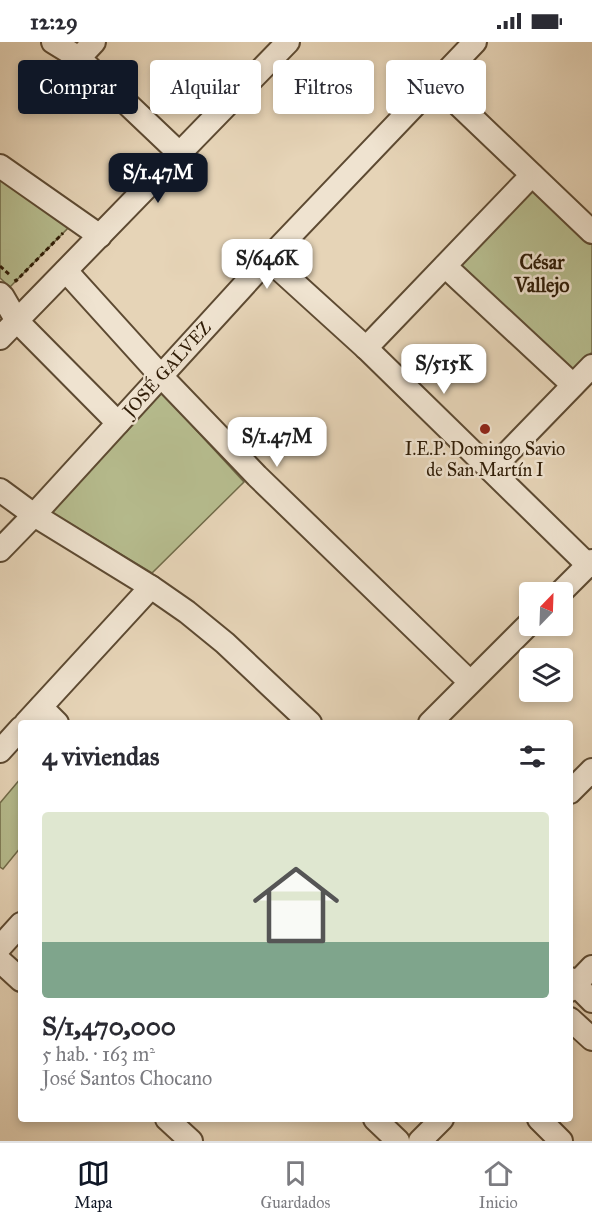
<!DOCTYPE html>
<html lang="es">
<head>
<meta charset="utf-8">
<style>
  :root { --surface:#fff; --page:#f2f2f3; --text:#2b2b33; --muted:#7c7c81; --line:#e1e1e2; --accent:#111827 }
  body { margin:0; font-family:"IM FELL Great Primer",serif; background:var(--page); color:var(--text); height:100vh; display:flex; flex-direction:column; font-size:22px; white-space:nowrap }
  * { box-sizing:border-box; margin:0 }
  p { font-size:20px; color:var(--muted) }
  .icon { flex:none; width:33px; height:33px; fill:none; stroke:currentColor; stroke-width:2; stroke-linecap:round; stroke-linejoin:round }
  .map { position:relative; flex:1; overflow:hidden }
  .drawer { position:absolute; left:18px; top:678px; width:555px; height:402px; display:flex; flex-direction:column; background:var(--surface); border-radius:6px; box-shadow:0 3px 9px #0003 }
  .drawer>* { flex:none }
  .top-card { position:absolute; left:18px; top:18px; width:556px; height:54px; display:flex; gap:12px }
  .needle { width:39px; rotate:23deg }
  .controls { position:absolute; left:519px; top:540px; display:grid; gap:12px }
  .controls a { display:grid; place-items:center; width:54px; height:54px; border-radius:6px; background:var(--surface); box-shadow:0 3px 9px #0003; font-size:30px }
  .price { position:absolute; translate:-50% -51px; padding:0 14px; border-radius:12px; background:#fff; color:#222; font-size:20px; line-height:39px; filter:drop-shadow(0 2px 3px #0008) }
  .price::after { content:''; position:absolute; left:50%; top:36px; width:18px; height:14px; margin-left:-9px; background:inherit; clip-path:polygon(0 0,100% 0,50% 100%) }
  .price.active { background:var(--accent); color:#fff }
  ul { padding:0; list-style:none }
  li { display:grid; align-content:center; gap:12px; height:318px; padding:0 24px }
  li span { display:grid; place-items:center; height:186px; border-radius:6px; color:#555 }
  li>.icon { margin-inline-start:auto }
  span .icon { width:108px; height:108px; fill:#fffc; stroke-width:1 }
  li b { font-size:26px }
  h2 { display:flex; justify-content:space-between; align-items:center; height:72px; padding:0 24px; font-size:26px }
  .tag { padding:0 21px; border-radius:6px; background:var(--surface); box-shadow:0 3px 9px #0003; font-size:21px; line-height:54px }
  .tag.active { background:var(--accent); color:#fff }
  .status { display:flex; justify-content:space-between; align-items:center; height:42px; padding:0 30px; background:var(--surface); direction:ltr }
  .status svg { height:16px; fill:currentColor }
  .tabs { display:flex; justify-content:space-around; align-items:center; height:84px; border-top:2px solid var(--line); background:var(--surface); font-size:16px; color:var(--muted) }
  .tabs a { display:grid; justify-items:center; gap:3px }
  .tabs .active { color:var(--accent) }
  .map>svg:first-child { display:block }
  .green { fill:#b6bc8e; stroke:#726c4a; stroke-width:1.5 }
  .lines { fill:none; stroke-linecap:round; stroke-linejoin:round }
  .minor-casing { stroke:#5d4a32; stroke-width:26 }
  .path { stroke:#2f1c06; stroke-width:3; stroke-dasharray:4.5 3; stroke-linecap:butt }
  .minor { stroke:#efe3d0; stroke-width:22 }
  .poi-dot { fill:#8f2418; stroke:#efe3d0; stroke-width:2 }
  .labels { text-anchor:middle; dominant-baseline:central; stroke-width:5; stroke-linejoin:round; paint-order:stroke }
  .street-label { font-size:18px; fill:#2f1c06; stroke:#efe3d0 }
  .poi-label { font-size:18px; fill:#2f1c06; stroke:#efe3d0 }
  .neighbourhood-label { font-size:20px; font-weight:bold; fill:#2f1c06; stroke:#efe3d0 }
</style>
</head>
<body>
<div class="status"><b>12:29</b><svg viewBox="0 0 49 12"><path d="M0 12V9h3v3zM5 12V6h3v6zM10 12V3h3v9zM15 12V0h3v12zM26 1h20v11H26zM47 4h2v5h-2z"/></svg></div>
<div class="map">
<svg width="592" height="1099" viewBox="0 0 592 1099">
  <rect width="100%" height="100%" fill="#e6d4b7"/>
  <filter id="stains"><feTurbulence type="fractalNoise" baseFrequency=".00333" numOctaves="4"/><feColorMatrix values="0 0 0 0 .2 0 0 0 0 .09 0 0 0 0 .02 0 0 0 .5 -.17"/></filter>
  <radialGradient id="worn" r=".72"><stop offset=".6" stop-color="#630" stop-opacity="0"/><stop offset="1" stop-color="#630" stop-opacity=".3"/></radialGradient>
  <!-- green -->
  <g class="green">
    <path d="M0,136L70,184L10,245L0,236Z"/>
    <path d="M541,147L592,197V310L573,331L460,228L463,219L528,150Z"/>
    <path d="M160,349L244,440L152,531L51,470Z"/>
    <path d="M21,736V805L3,827L0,825V761Z"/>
  </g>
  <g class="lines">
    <!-- minor casing -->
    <g class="minor-casing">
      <g id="minor">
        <path d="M53,0L79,16L179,111"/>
        <path d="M79,16L94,0"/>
        <path d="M436,41L592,190"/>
        <path d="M0,124L100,194"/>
        <path d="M268,217L366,306L588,523"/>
        <path d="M445,224L573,343"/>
        <path d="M66,229L161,334L257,434L470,640"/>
        <path d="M0,252L3,255L17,279L118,381"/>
        <path d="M0,296L288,0"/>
        <path d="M366,306L532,133"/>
        <path d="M491,428L592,324"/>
        <path d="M0,448L34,473L151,545L187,570L225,601L310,681"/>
        <path d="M0,508L34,473L268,217L475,0"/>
        <path d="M561,550L592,519"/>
        <path d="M41,665L57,681"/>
        <path d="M26,681L151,545"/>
        <path d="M430,681L530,581"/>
        <path d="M0,709L21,686"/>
        <path d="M570,750L592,728"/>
        <path d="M0,905L21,882"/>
        <path d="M0,919L21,938"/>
        <path d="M570,937L592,959"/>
        <path d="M570,948L592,925"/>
        <path d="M570,977L592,997"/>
        <path d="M167,1077L191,1099"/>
        <path d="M375,1077L398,1099"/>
        <path d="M539,1077L561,1099"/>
        <path d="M420,1099L442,1077"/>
      </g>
    </g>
    <!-- path -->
    <g class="path">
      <path d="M0,224L10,233"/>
      <path d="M15,237L16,239L63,191"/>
    </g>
    <!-- minor -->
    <use href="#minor" class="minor"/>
  </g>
  <!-- markers -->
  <circle class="poi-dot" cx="485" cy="387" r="6"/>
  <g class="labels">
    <!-- street labels -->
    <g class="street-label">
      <text transform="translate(167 327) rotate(-48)">JOSÉ GALVEZ</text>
    </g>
    <!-- poi labels -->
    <g class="poi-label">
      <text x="485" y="407">I.E.P. Domingo Savio<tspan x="485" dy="21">de San Martín I</tspan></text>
    </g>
    <!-- neighbourhood labels -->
    <g class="neighbourhood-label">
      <text x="542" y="220">César<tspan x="542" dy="23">Vallejo</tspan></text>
    </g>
  </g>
  <rect width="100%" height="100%" filter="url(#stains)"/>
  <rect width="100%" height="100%" fill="url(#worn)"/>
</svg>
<div class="controls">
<a><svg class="needle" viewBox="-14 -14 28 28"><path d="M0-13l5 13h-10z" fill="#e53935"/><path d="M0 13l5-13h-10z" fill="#7c7c81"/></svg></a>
<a><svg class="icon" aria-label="layers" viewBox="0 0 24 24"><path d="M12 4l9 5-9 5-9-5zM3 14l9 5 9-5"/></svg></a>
</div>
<b class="price active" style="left:158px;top:162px">S/1.47M</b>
<b class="price" style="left:267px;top:248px">S/646K</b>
<b class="price" style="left:444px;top:353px">S/515K</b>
<b class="price" style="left:277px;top:426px">S/1.47M</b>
<div class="top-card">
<a class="tag active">Comprar</a>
<a class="tag">Alquilar</a>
<a class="tag">Filtros</a>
<a class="tag">Nuevo</a>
</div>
<section class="drawer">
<h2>4 viviendas<svg class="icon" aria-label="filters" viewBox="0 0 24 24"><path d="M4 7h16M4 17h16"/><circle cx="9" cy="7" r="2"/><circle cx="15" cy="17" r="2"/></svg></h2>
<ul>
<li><span style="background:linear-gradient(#dfe7d0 70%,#7fa58c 0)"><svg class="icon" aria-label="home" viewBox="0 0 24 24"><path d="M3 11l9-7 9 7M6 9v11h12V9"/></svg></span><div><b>S/1,470,000</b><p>5 hab. · 163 m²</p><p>José Santos Chocano</p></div></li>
</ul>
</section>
</div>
<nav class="tabs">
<a class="active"><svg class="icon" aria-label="map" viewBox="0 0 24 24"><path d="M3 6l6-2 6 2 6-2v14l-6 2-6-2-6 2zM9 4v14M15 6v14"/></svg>Mapa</a>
<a><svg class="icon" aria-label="saved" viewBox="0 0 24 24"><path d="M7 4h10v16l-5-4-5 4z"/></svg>Guardados</a>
<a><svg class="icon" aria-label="home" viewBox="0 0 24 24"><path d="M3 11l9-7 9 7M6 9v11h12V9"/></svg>Inicio</a>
</nav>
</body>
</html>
